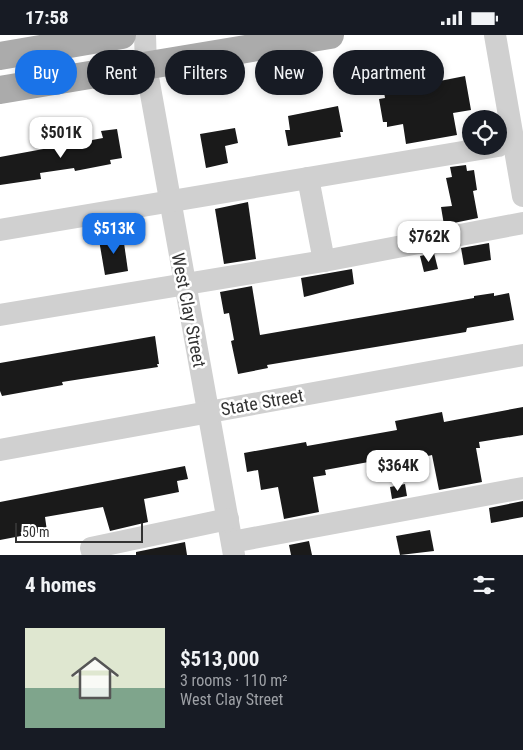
<!DOCTYPE html>
<html lang="en">
<head>
<meta charset="utf-8">
<style>
  :root { --surface:#171b24; --page:#242831; --text:#f1f3f6; --muted:#9ea1a6; --line:#363941; --accent:#1a73e8 }
  body { margin:0; font-family:"Roboto Condensed",sans-serif; background:var(--page); color:var(--text); height:100vh; display:flex; flex-direction:column; font-size:19px; white-space:nowrap }
  * { box-sizing:border-box; margin:0 }
  p { font-size:16px; color:var(--muted) }
  .icon { flex:none; width:28px; height:28px; fill:none; stroke:currentColor; stroke-width:2; stroke-linecap:round; stroke-linejoin:round }
  .map { position:relative; height:520px; overflow:hidden }
  .details { display:flex; flex-direction:column; background:var(--surface); flex:1 }
  .details>* { flex:none }
  .top-card { position:absolute; left:15px; top:15px; width:494px; height:45px; display:flex; gap:10px }
  .buttons { position:absolute; left:462px; top:75px; display:grid; gap:10px }
  .buttons a { display:grid; place-items:center; width:45px; height:45px; border-radius:50%; background:var(--surface); box-shadow:0 2px 8px #0003; font-size:25px }
  .scale { position:absolute; left:15px; bottom:12px; width:128px; box-sizing:border-box; padding-left:5px; border:2px solid #333; border-top:0; font-size:14px; line-height:18px; white-space:nowrap; color:#333; -webkit-text-stroke:4px #fff; paint-order:stroke }
  .price { position:absolute; translate:-50% -42px; padding:0 11px; border-radius:10px; background:#fff; color:#222; font-size:16px; line-height:32px; filter:drop-shadow(0 1px 2px #0008) }
  .price::after { content:''; position:absolute; left:50%; top:30px; width:15px; height:11px; margin-left:-8px; background:inherit; clip-path:polygon(0 0,100% 0,50% 100%) }
  .price.active { background:var(--accent); color:#fff }
  ul { padding:0; list-style:none }
  li { display:flex; align-items:center; gap:15px; height:125px; padding:0 25px }
  li+li { border-top:1px solid var(--line) }
  li span { display:grid; place-items:center; flex:none; width:140px; height:100px; border-radius:0px; color:#555 }
  li>.icon { margin-inline-start:auto }
  span .icon { width:60px; height:60px; fill:#fffc; stroke-width:1 }
  li b { font-size:21px }
  h2 { display:flex; justify-content:space-between; align-items:center; height:60px; padding:0 25px; font-size:21px }
  .tag { padding:0 18px; border-radius:22px; background:var(--surface); box-shadow:0 2px 8px #0003; font-size:18px; line-height:45px }
  .tag.active { background:var(--accent); color:#fff }
  .status { display:flex; justify-content:space-between; align-items:center; height:35px; padding:0 25px; background:var(--surface); direction:ltr }
  .status svg { height:14px; fill:currentColor }
  .map>svg:first-child { display:block }
  .building { fill:#1a1a1a }
  .lines { fill:none; stroke-linecap:round; stroke-linejoin:round }
  .minor { stroke:#d0d0d0; stroke-width:22 }
  .major { stroke:#ababab; stroke-width:28 }
  .labels { text-anchor:middle; dominant-baseline:central; stroke-width:5; stroke-linejoin:round; paint-order:stroke }
  .street-label { font-size:18px; fill:#333; stroke:#fff }
</style>
</head>
<body>
<div class="status"><b>17:58</b><svg viewBox="0 0 49 12"><path d="M0 12V9h3v3zM5 12V6h3v6zM10 12V3h3v9zM15 12V0h3v12zM26 1h20v11H26zM47 4h2v5h-2z"/></svg></div>
<div class="map">
<svg width="523" height="520" viewBox="0 0 523 520">
  <rect width="100%" height="100%" fill="#fff"/>
  <!-- building -->
  <g class="building">
    <path d="M465,41L471,75L453,78L457,100L406,109L403,89L387,92V87H383L379,64L385,63L384,57Z"/>
    <path d="M338,71L343,97H340L341,102L288,111L285,95H290L288,81Z"/>
    <path d="M235,93L238,108L225,111L228,128L206,133L200,99Z"/>
    <path d="M117,94L122,123L110,125L111,129L75,136L74,133L40,138L41,144L0,150V122L103,103L101,96Z"/>
    <path d="M466,130L467,136L474,135L477,155L473,156L478,183L444,190L441,172L452,171L446,143L452,142L450,132Z"/>
    <path d="M248,167L256,224L224,229L215,174Z"/>
    <path d="M123,201L128,236L105,240L99,205Z"/>
    <path d="M489,208L491,225L464,230L461,213Z"/>
    <path d="M434,218L438,234L424,237L420,221Z"/>
    <path d="M352,234L354,249L304,262L301,243Z"/>
    <path d="M252,251L260,300L474,263V261L494,258V261L509,258L514,285L467,293L466,297L267,330L268,333L238,339L231,306L234,305L229,278L224,279L220,257Z"/>
    <path d="M155,301L159,329H157L158,332L62,347L63,350L2,361L0,356V328Z"/>
    <path d="M523,372V400L479,407L480,413H476L482,447L439,455L432,420L424,422L423,417L325,435L326,440L313,442L319,477L284,484L278,452L261,455L258,435L247,437L244,418L306,407L307,411L397,395L395,386L442,377L444,387Z"/>
    <path d="M185,431L188,444L177,446L179,457L144,464L148,487L110,496L103,472L45,482L47,496L0,505V467Z"/>
    <path d="M405,449L407,461L392,464L390,452Z"/>
    <path d="M523,466V482L491,488L489,473Z"/>
    <path d="M430,495L434,516L400,520L396,501Z"/>
    <path d="M309,506L312,520H291L289,510Z"/>
    <path d="M185,507L187,520H136V517Z"/>
  </g>
  <g class="lines">
    <!-- minor -->
    <g class="minor">
      <path d="M145,0L146,31L234,520"/>
      <path d="M495,0L523,161"/>
      <path d="M308,143L324,226"/>
      <path d="M0,195L498,111"/>
      <path d="M0,280L324,226L523,188"/>
      <path d="M0,415L523,320"/>
      <path d="M232,507L523,453"/>
      <path d="M93,520L91,513L228,484"/>
    </g>
    <!-- major -->
    <g class="major">
      <path d="M0,21L122,0"/>
      <path d="M0,55L330,0"/>
    </g>
  </g>
  <g class="labels">
    <!-- street labels -->
    <g class="street-label">
      <text transform="translate(189 275) rotate(79)">West Clay Street</text>
      <text transform="translate(262 367) rotate(-10)">State Street</text>
    </g>
  </g>
</svg>
<div class="buttons">
<a><svg class="icon" aria-label="locate" viewBox="0 0 24 24"><circle cx="12" cy="12" r="6"/><path d="M12 2v4M12 18v4M2 12h4M18 12h4"/></svg></a>
</div>
<div class="scale">50 m</div>
<b class="price" style="left:61px;top:124px">$501K</b>
<b class="price active" style="left:114px;top:220px">$513K</b>
<b class="price" style="left:429px;top:228px">$762K</b>
<b class="price" style="left:398px;top:457px">$364K</b>
<div class="top-card">
<a class="tag active">Buy</a>
<a class="tag">Rent</a>
<a class="tag">Filters</a>
<a class="tag">New</a>
<a class="tag">Apartment</a>
</div>
</div>
<section class="details">
<h2>4 homes<svg class="icon" aria-label="filters" viewBox="0 0 24 24"><path d="M4 7h16M4 17h16"/><circle cx="9" cy="7" r="2"/><circle cx="15" cy="17" r="2"/></svg></h2>
<ul>
<li><span style="background:linear-gradient(#dfe7d0 60%,#7fa58c 0)"><svg class="icon" aria-label="home" viewBox="0 0 24 24"><path d="M3 11l9-7 9 7M6 9v11h12V9"/></svg></span><div><b>$513,000</b><p>3 rooms · 110 m²</p><p>West Clay Street</p></div></li>
</ul>
</section>
</body>
</html>
